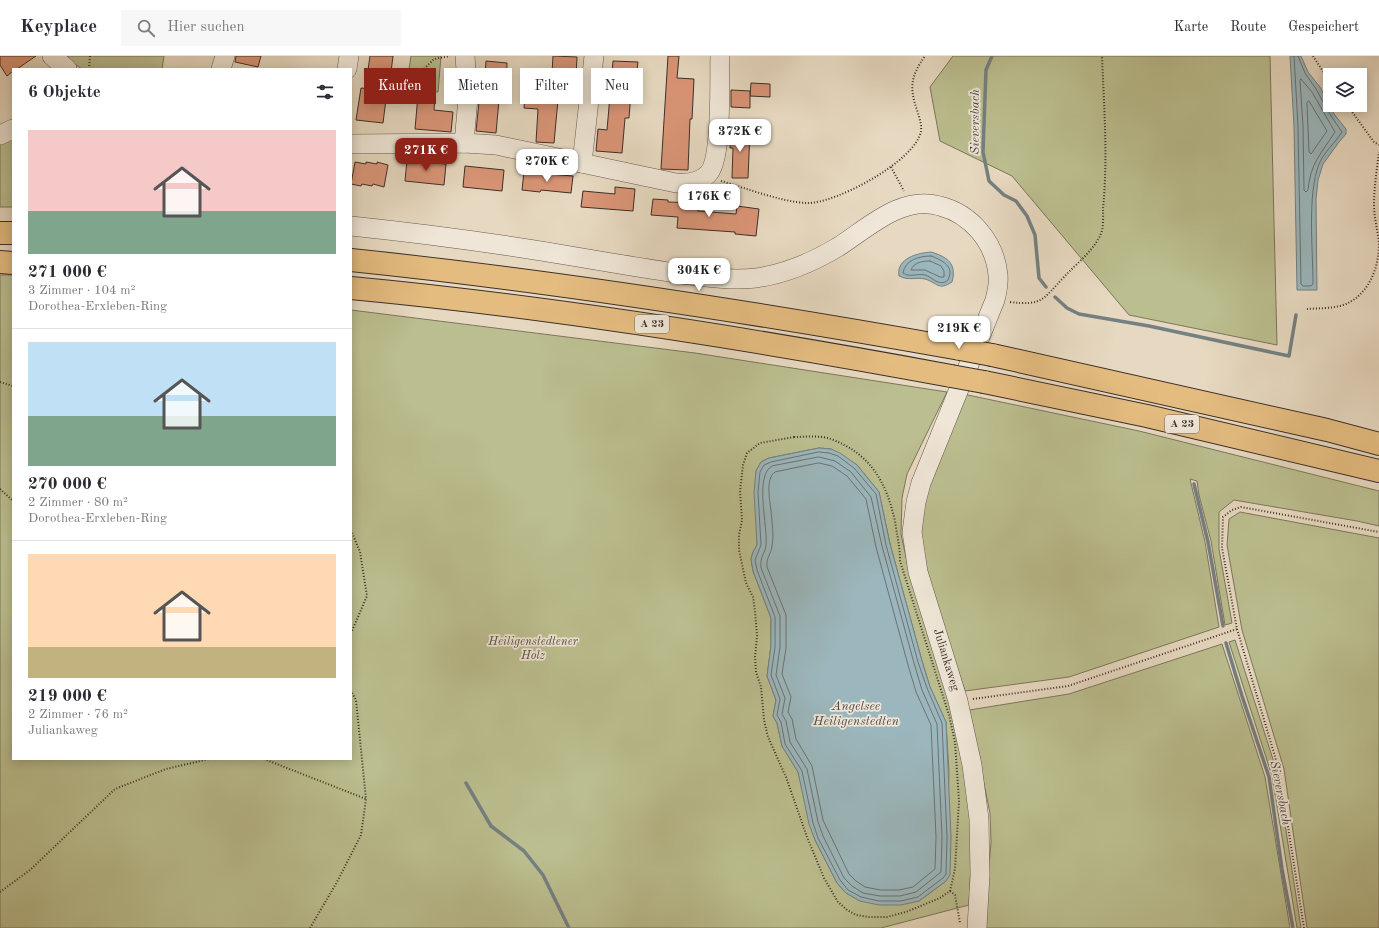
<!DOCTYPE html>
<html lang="de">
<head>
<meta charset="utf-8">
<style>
  :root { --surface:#fff; --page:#f7f7f7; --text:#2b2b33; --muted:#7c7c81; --line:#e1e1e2; --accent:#8f2418 }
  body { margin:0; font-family:"Old Standard TT",serif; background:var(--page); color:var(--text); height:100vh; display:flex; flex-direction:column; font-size:15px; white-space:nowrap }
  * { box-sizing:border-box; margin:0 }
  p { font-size:13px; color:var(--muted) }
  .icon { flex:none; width:22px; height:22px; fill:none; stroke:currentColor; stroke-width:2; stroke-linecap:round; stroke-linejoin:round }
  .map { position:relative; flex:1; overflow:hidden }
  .panel { position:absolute; left:12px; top:12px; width:340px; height:692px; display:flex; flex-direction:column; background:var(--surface); border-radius:0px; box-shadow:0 2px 10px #0003 }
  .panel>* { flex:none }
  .top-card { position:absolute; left:364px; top:12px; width:380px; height:36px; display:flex; gap:8px }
  .controls { position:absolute; left:1323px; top:12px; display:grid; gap:8px }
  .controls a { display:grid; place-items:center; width:44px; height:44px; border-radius:0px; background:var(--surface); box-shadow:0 2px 10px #0003; font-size:20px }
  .price { position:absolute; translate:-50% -34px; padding:0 9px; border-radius:8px; background:#fff; color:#222; font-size:13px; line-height:26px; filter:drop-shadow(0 1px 2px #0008) }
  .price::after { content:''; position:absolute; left:50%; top:24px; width:12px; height:9px; margin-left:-6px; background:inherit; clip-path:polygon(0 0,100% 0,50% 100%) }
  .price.current { background:var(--accent); color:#fff }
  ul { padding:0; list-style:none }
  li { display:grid; align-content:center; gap:8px; height:212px; padding:0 16px }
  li+li { border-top:1px solid var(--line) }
  li span { display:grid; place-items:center; height:124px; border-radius:0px; color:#555 }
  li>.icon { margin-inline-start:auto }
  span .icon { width:72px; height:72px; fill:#fffc; stroke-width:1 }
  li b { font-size:17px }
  h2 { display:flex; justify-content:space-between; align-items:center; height:48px; padding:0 16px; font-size:17px }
  .tag { padding:0 14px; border-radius:0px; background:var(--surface); box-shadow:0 2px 10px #0003; font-size:14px; line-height:36px }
  .tag.current { background:var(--accent); color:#fff }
  header { display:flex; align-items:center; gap:24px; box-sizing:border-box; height:56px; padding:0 20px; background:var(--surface); border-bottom:1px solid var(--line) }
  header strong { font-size:19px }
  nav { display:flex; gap:22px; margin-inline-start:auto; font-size:14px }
  .search { width:280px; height:36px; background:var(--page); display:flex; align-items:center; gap:10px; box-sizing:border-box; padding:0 14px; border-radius:0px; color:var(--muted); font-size:15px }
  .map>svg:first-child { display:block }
  .green { fill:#bbbe8f; stroke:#7c765c; fill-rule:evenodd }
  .water { fill:#9bb7bd; stroke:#758082 }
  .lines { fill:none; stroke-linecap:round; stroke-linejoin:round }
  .shore { stroke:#6c7273; stroke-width:1 }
  .stream { stroke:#758082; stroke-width:3.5 }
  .building { fill:#da9577; stroke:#3c2e29 }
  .minor-casing { stroke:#67594f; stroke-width:20 }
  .highway-casing { stroke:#3c2e29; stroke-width:24 }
  .path { stroke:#3c2e29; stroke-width:2; stroke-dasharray:1 2; stroke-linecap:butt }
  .minor { stroke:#efe6d7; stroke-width:19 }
  .highway { stroke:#e4bc80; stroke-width:22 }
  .highway-bridge-casing { stroke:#3c2e29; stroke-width:24; stroke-linecap:butt }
  .highway-bridge { stroke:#e4bc80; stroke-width:22 }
  .labels { text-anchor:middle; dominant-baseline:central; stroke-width:3.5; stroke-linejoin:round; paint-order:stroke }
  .shield { fill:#efe6d7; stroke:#72655d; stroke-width:1 }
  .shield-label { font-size:11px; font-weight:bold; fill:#3c2e29 }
  .park-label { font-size:12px; font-style:italic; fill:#554b3d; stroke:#efe6d7 }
  .street-label { font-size:12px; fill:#3c2e29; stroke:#efe6d7 }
  .water-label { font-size:13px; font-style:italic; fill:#4f4947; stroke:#efe6d7 }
</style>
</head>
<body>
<header>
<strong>Keyplace</strong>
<div class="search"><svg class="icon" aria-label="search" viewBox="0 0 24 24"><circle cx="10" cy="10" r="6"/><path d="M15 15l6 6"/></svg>Hier suchen</div>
<nav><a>Karte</a><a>Route</a><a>Gespeichert</a></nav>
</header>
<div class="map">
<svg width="1379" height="872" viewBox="0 0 1379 872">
  <rect width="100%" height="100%" fill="#e7d9c1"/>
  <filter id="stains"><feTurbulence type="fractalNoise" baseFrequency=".005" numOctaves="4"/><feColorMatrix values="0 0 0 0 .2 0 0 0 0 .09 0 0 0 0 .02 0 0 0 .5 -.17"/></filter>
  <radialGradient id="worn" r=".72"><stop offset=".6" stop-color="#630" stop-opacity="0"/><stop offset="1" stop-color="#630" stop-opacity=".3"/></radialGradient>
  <!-- green -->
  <g class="green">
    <path d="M63,0H164L162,13H82Z"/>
    <path d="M411,0H441L438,36L406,33Z"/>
    <path d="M953,0H1270L1277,289L1129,259L1012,120L940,85L930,31Z"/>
    <path d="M13,64V151H0V70Z"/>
    <path d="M0,219H13V703H351V254L695,297L947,336L907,418L902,442L901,478L910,520L952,645L973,765L969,849L881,872H0ZM819,392L831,393L857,409L879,436L890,488L922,605L930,631L946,666L949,716L946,825L919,845H860L846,837L837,827L815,784L798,716L782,690L777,667L773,660L776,644L767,620L771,590V562L753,515L751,503L753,496L757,489L756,415L761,406L769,402Z"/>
    <path d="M963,338L1139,375L1379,435V470L1357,465L1234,444L1219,456V493L1232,567L1225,569L1211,485L1199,439L1197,425L1190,423L1205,486L1219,571L1069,621L965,635L925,516L920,477L925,437Z"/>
    <path d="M1240,456L1379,482V872H1307L1284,713L1242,574L1227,489L1229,463Z"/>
    <path d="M1235,584L1277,716L1301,872H1297L1272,720L1229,586Z"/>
    <path d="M1222,588L1265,721L1290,872H984L991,786L990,757L969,654L1069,638Z"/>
  </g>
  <!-- water -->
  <g class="water">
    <path d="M1290,0H1301L1308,16L1320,31L1334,58L1346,73V78L1339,86L1323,108L1318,124L1316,143L1317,234H1297L1294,70Z"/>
    <path d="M931,196C948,201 957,208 952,226C938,235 938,227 925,223C916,221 909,225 899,220C896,202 918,197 931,196Z"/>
    <path d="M819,392L831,393L840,397L857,409L879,436L890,488L922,605L930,631L946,666L951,781L950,819L946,825L919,845L901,849H879L860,845L846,837L837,827L815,784L809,768L798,716L782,690L777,667L773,660L776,644L767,620L771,590V562L753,515L751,503L753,496L757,489L754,436L756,415L761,406L769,402Z"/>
  </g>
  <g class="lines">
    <!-- shore -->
    <g class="shore">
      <path d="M1294,0L1298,70L1301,228L1303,230H1311L1313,228C1313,194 1307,139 1319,108C1324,96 1335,87 1342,76L1331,60L1316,33L1305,17L1298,0"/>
      <path d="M1301,23L1312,36L1335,76C1322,96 1310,108 1308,134L1306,136L1304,134L1303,70L1300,25Z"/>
      <path d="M1309,45L1327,75L1311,98L1309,96L1307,47Z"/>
      <path d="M931,200C940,203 954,210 949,221C948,224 948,225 945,226C937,229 932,221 925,219C917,217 910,222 903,217C905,204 919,200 931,200Z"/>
      <path d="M930,205L941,210L944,215V221H940L925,214H911C914,206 923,205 930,205Z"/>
      <path d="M819,396L829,397L838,400L854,412L876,438L886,489L918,606L927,632L942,667L947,781L946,818L943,822L918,841L901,845H879L861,841L848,834L840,824L818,782L813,767L802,715L785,688L781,666L777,659L780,643L771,619L775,591V561L757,514L755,504L761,489L758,436L760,416L764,409L771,406Z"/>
      <path d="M819,401L835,405L851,416L871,441L882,490L914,607L922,634L937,668L942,781L941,816L916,836L900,840H880L863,837L852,830L844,822L823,780L818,766L807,713L790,686L786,665L782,658L785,642L776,619L780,591V560L761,512C760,498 765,499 766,489C768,471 754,419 772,410Z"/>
      <path d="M819,407L832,410L847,420L866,443L876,491L908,609L916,636L931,669L936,781L935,813L913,831L899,834H880L865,831L856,825L849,818L823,764L812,710L796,683L792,663L788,656L791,641L782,618L786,592V559L767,511C766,501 771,499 772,490C774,479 772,466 771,455C770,445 765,422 775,416Z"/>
    </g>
    <!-- stream -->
    <g class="stream">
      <path d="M992,0L986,14L983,96L989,125L1004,139L1016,145L1027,160L1035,179L1039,222L1046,231"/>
      <path d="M1055,241L1067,252L1079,258L1149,270L1289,300L1296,259"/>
      <path d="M1194,428L1208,486L1223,570"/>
      <path d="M1226,587L1242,640L1269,721L1282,813L1293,872"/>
      <path d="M466,727L491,770L524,795L543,819L569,872"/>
    </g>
  </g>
  <!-- building -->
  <g class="building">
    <path d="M0,0H36L17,13H13V15L7,20L0,9Z"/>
    <path d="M236,0H261L258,11L235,6Z"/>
    <path d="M370,0H393L391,16L368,14Z"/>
    <path d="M553,0L577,1L576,19L552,17Z"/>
    <path d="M668,0H679L677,22L694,23L692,63H690L688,114L661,113Z"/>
    <path d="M486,5L507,7L506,33H500L496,77L476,75L479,46H483Z"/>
    <path d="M613,5L638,6L636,23H632L629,62H625L622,97L596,95L598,73L607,74Z"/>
    <path d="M751,27L770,28V41L750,40Z"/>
    <path d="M526,30L559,33L554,87L536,86L538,53L524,52Z"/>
    <path d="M361,32L387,35L383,67L356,64Z"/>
    <path d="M731,34L750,35V52L731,51Z"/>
    <path d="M418,39L435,40L434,54L453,56L451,76L415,73Z"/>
    <path d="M731,73L750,74L748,122H732L733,92H730Z"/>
    <path d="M407,104L446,108L444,129L405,125Z"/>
    <path d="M355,106L366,108V106L377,108V106L388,109L384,131L373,128L372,130L362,128L361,130L351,128Z"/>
    <path d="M465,110L504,114L502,135L463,131Z"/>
    <path d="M524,116L573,120L571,137L541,134L540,136L522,134Z"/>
    <path d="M615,131L635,133L633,155L581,151L583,135L615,138Z"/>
    <path d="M653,143L668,144V146L698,147V155L736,158L737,150L759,153L756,180L735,178V176L677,172L678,161L651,159Z"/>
  </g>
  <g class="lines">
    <!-- minor casing -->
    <g class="minor-casing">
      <g id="minor">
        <path d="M52,0L67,13"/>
        <path d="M221,13L225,0"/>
        <path d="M347,13L349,0"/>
        <path d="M0,79L13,73"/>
        <path d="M464,87L468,42L465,0"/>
        <path d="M351,88L464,87L496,89L676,127C687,128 700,126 708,118C723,103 719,24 720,0"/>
        <path d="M582,107L594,0"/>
        <path d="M351,170C427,178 502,188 577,201C612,207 647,213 682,218C706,221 731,225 756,222C784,218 813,206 838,191C868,172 901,139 940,150C971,158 995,186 998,219C999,227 997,236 995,244L921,427L916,446L912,476L918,516L958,645L972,709L979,763L980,819L977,872"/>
      </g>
    </g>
    <!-- highway casing -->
    <g class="highway-casing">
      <g id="highway">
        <path d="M0,177H13"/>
        <path d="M351,204C555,225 758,257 960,293"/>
        <path d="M0,206L13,207"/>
        <path d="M351,232C553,251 752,283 951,320"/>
        <path d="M992,299L1327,374L1379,388"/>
        <path d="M984,326L1147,360L1379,415"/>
      </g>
    </g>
    <!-- path -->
    <g class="path">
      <path d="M1313,0L1330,26"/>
      <path d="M89,13L90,0"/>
      <path d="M419,23L420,17L434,3L450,0"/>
      <path d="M1347,49L1374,86L1379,89"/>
      <path d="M891,111L904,135"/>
      <path d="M721,125C746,132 781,146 807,147C835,148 916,105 921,75C922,68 919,61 917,54C909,31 911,20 925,0"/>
      <path d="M1010,246C1043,250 1043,243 1064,221C1076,208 1092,196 1100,180C1104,172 1103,161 1103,153C1108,102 1104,51 1102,0"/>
      <path d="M1307,253C1320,252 1338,253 1350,246C1370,235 1379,210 1379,188C1378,175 1374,162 1374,149C1374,131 1377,113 1379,96"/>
      <path d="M0,326L13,330"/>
      <path d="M794,381C806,381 820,379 831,383C871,398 886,426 895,465C897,479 900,491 900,505L949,659L955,686L959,745L955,813L950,835L940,842L906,856L887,861H868L856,859L847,854L838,846L824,822L807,781L786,721L768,681L764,664L761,631L756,616L755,601L757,580L755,555L753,541L746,527L739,494V479L742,464L740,435L743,409L747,397L760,387Z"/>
      <path d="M0,433L13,445"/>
      <path d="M351,474L360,496L367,540L351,577"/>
      <path d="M973,643L1068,630L1237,573"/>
      <path d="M264,703L366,743"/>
      <path d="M950,835L955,839L960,867"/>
      <path d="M0,836L30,814L115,733L166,713L209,703"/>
      <path d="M310,872L337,826L361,779L366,743L356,644L351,635"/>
      <path d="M1304,872L1279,714L1237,573L1222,492L1223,461L1232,454L1241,451L1379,476"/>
    </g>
    <!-- minor -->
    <use href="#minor" class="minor"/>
    <!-- highway -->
    <use href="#highway" class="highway"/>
    <!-- highway-bridge casing -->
    <g class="highway-bridge-casing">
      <g id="highway-bridge">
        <path d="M960,293L992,299"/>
        <path d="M951,320L984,326"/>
      </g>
    </g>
    <!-- highway-bridge -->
    <use href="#highway-bridge" class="highway-bridge"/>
  </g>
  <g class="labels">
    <!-- shield labels -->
    <g class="shield">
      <rect x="635" y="259" width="34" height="18" rx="3"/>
      <rect x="1165" y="359" width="34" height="18" rx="3"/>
    </g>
    <g class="shield-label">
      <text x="652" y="268">A 23</text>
      <text x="1182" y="368">A 23</text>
    </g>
    <!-- park labels -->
    <g class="park-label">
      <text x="533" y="586">Heiligenstedtener<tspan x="533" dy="14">Holz</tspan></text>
    </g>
    <!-- street labels -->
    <g class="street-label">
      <text transform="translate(946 604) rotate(73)">Juliankaweg</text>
    </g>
    <!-- water labels -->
    <g class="water-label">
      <text transform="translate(975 66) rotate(-90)">Sieversbach</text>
      <text x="856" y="650">Angelsee<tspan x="856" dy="15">Heiligenstedten</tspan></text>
      <text transform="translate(1280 737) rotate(79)">Sieversbach</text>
    </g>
  </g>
  <rect width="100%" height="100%" filter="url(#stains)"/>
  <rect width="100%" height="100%" fill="url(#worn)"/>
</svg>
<div class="controls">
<a><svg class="icon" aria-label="layers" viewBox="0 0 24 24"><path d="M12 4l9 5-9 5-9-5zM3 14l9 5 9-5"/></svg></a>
</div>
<b class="price" style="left:740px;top:97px">372K €</b>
<b class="price current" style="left:426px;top:116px">271K €</b>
<b class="price" style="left:547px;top:127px">270K €</b>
<b class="price" style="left:709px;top:162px">176K €</b>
<b class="price" style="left:699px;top:236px">304K €</b>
<b class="price" style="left:959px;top:294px">219K €</b>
<div class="top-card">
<a class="tag current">Kaufen</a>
<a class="tag">Mieten</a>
<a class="tag">Filter</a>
<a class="tag">Neu</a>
</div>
<section class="panel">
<h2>6 Objekte<svg class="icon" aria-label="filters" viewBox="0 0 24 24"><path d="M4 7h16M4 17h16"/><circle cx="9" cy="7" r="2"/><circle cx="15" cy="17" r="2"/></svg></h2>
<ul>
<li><span style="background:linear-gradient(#f6c9c9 65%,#7fa58c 0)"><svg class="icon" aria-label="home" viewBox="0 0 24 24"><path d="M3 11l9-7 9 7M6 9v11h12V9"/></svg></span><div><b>271 000 €</b><p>3 Zimmer · 104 m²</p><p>Dorothea-Erxleben-Ring</p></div></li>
<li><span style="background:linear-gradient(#bfe0f5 60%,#7fa58c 0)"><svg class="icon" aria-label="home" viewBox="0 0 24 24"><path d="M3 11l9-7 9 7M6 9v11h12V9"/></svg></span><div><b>270 000 €</b><p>2 Zimmer · 80 m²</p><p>Dorothea-Erxleben-Ring</p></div></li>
<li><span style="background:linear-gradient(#ffd9b3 75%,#c2b280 0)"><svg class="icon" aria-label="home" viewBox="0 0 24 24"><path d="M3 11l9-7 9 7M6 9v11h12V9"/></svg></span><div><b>219 000 €</b><p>2 Zimmer · 76 m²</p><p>Juliankaweg</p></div></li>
</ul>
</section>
</div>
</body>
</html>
